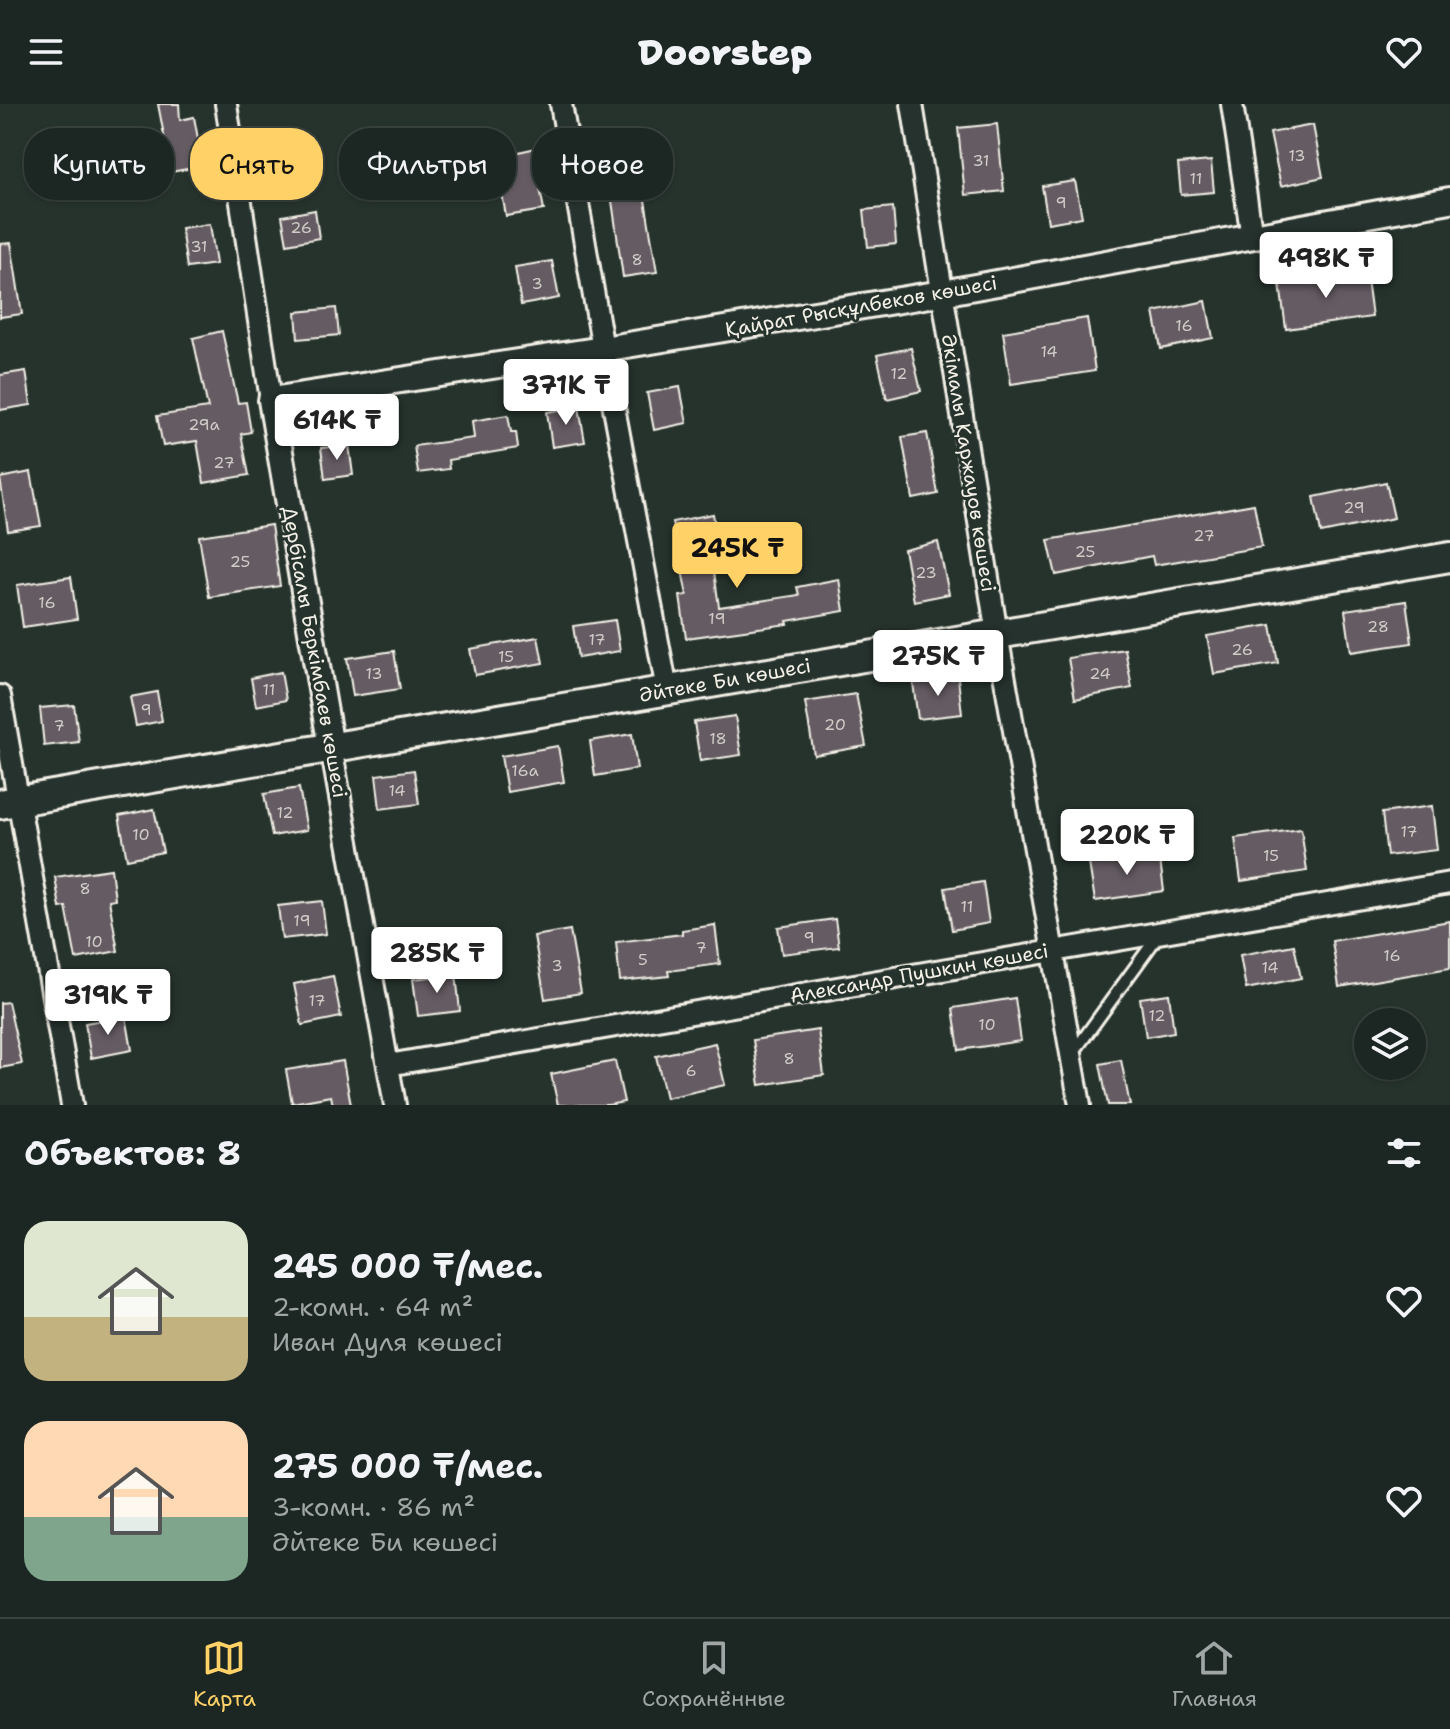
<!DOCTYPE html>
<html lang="ru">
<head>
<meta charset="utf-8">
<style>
  :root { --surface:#1c2622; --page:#29322f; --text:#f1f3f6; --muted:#a0a5a5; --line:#3a4340; --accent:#ffd166 }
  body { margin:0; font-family:"Shantell Sans",sans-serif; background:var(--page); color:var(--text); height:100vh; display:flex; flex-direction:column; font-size:30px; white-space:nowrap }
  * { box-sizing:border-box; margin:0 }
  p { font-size:26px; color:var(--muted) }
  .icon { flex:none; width:44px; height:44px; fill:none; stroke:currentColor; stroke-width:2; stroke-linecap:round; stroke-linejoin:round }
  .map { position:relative; height:1001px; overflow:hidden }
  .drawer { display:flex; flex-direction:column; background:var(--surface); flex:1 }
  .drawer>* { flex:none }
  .top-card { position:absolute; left:24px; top:24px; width:800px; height:72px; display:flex; gap:16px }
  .buttons { position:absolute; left:1354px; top:904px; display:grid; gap:16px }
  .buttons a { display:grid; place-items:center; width:72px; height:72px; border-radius:50%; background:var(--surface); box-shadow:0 2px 6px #0004,0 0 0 2px var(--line); font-size:40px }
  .price { position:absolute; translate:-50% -68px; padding:0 18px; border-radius:8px; background:#fff; color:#222; font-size:26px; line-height:52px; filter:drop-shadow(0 2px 4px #0008) }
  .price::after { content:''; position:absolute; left:50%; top:48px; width:24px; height:18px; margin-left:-12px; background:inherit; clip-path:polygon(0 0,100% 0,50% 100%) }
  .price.on { background:var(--accent); color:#111 }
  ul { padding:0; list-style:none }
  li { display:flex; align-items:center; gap:24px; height:200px; padding:0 24px }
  li span { display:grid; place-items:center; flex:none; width:224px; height:160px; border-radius:24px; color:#555 }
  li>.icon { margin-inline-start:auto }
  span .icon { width:96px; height:96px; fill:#fffc; stroke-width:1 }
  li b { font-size:34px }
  h2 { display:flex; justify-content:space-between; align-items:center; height:96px; padding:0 24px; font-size:34px }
  .pill { padding:0 28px; border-radius:32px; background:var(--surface); box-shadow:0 2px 6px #0004,0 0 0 2px var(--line); font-size:28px; line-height:72px }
  .pill.on { background:var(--accent); color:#111 }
  header { display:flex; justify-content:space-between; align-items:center; height:104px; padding:0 24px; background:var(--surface); font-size:36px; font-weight:800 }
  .tabs { display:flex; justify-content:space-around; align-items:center; height:112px; border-top:2px solid var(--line); background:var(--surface); font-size:22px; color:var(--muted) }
  .tabs a { display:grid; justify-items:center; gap:4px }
  .tabs .on { color:var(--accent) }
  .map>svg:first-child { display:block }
  .building { fill:#655c63; stroke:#f4f1e8; stroke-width:2 }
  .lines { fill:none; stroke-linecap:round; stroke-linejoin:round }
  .service-casing { stroke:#f4f1e8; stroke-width:16 }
  .minor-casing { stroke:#f4f1e8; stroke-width:26 }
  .tertiary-casing { stroke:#f4f1e8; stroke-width:30 }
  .secondary-casing { stroke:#f4f1e8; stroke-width:34 }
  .service { stroke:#26332d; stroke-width:10 }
  .minor { stroke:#26332d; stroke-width:20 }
  .tertiary { stroke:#26332d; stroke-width:24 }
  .secondary { stroke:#26332d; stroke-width:28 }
  .labels { text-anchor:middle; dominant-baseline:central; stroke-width:6; stroke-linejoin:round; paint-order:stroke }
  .number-label { font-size:16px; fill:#d0ccc7 }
  .street-label { font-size:20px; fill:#f4f1e8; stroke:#26332d }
</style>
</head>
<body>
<header><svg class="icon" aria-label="menu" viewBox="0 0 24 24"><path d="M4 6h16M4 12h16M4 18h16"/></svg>Doorstep<svg class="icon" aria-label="heart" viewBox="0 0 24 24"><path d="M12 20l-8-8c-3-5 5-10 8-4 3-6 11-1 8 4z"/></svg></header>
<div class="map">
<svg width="1450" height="1001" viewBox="0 0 1450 1001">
  <rect width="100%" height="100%" fill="#26332d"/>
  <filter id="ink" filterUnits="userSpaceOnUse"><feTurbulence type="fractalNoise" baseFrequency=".0125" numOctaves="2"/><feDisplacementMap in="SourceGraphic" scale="16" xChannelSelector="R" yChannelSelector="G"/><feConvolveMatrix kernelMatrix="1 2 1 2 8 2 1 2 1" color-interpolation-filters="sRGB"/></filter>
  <g filter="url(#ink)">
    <!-- building -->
    <g class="building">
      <path d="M158,0H179L180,16L194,13L203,62L171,68Z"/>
      <path d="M997,20L1004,87L965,91L958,24Z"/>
      <path d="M1313,21L1323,73L1281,82L1270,29Z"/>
      <path d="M541,43L545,61L536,63L544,106L506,112L500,78L506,77L500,52Z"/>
      <path d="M1211,57L1214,88L1181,91L1178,60Z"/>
      <path d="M1075,77L1082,113L1048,119L1042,82Z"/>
      <path d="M642,78L657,168L623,173L610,83Z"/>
      <path d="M893,103L896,140L868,143L864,106Z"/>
      <path d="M315,106L319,134L287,140L282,112Z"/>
      <path d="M210,120L216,160L187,164L181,124Z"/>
      <path d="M11,139L22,210L0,213V140Z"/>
      <path d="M552,157L559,194L521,201L515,163Z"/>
      <path d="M1366,168L1372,213L1286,225L1280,180Z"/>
      <path d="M1206,197L1213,234L1161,245L1154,208Z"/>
      <path d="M336,204L339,231L298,235L296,208Z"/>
      <path d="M1087,214L1095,267L1011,280L1003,228Z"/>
      <path d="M222,227L238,299L246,298L251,328L241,330L249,371L204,379L197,337L163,342L157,312L208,304L193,234Z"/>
      <path d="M911,244L921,287L887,295L877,251Z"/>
      <path d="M26,267L31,301L0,306V271Z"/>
      <path d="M680,283L687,319L654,326L647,289Z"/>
      <path d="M579,303L585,338L552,343L547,308Z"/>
      <path d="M508,311L511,328H516L518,344L448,356L449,365L418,369L414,342L474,334L472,317Z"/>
      <path d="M927,329L938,390L913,395L902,333Z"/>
      <path d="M349,341L353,371L325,375L321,344Z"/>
      <path d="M31,368L41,422L8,427L0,374Z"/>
      <path d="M1386,378L1394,414L1321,429L1314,393Z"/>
      <path d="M1254,400L1262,443L1154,461L1152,452L1056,471L1048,436Z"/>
      <path d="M713,410L721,451L712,453L719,503L799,491L797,483L839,475L844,507L787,517L788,520L686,534L680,492L687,491L672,418Z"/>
      <path d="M271,421L280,482L209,493L199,432Z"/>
      <path d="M938,438L949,490L914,497L904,446Z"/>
      <path d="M71,473L77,515L23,523L17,481Z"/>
      <path d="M1406,497L1412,539L1351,548L1345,506Z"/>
      <path d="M615,516L620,547L578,554L573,522Z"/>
      <path d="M1271,521L1278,559L1214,570L1207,532Z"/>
      <path d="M538,533L543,559L475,571L470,545Z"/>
      <path d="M1125,545L1132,584L1075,595L1068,554Z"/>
      <path d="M394,547L400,585L353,592L347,554Z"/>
      <path d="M281,568L286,596L256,602L251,574Z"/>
      <path d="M958,574L962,610L918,615L913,579Z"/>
      <path d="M157,588L162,617L136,622L130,593Z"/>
      <path d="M856,590L866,642L814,651L805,598Z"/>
      <path d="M74,601L79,638L44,642L40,604Z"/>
      <path d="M735,612L741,651L700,657L694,618Z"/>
      <path d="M632,630L637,665L595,672L590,637Z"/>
      <path d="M558,642L564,678L507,688L501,652Z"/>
      <path d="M414,666L419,700L380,705L376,671Z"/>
      <path d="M299,684L307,726L272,732L264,690Z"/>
      <path d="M1432,702L1437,746L1387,752L1382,709Z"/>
      <path d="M154,705L163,748L127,755L119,712Z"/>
      <path d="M1301,725L1307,767L1241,777L1235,734Z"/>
      <path d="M1159,748L1164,787L1095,797L1089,759Z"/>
      <path d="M111,765L115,795L109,796L118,847L76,855L66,803L60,804L55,773Z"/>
      <path d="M983,778L989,819L952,826L945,784Z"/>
      <path d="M322,797L326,830L282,835L278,802Z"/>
      <path d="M835,815L839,843L782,850L778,823Z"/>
      <path d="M1450,817V864L1339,883L1332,837Z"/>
      <path d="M715,821L720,860L668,867L669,872L620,877L616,838L682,830V826Z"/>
      <path d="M570,826L581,889L545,895L534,832Z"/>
      <path d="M1294,841L1301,874L1246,885L1240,851Z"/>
      <path d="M456,870L460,907L418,912L413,875Z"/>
      <path d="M333,872L341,913L302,921L294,880Z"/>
      <path d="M1169,890L1174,928L1146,933L1140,894Z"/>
      <path d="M1015,894L1021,937L959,946L953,904Z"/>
      <path d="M8,898L22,960L0,964V899Z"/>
      <path d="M126,912L132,946L91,954L85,919Z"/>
      <path d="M818,926L824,971L760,981L753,936Z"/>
      <path d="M715,939L725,981L666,994L656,952Z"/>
      <path d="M1121,956L1130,1001H1108L1100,960Z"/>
      <path d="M343,957L351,1001H333L331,992L292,999L286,966Z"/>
      <path d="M615,957L624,998L608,1001H558L551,970Z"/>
    </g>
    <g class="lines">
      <!-- service casing -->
      <g class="service-casing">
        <path id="service" d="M1073,949L1160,829"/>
      </g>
      <!-- minor casing -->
      <g class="minor-casing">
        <g id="minor">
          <path d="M226,0L271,296"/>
          <path d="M561,0L603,245L667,586"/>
          <path d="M912,0L997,530L1080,1001"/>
          <path d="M1232,0L1252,133"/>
          <path d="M0,592L72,1001"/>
          <path d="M331,643L395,1001"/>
          <path d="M388,961L1450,779"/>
        </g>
      </g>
      <!-- tertiary casing -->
      <g class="tertiary-casing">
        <path id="tertiary" d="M331,643L271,296L603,245L942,189L1450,96"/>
      </g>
      <!-- secondary casing -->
      <g class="secondary-casing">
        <path id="secondary" d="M0,700L1450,453"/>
      </g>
      <!-- service -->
      <use href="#service" class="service"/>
      <!-- minor -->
      <use href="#minor" class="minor"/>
      <!-- tertiary -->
      <use href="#tertiary" class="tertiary"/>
      <!-- secondary -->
      <use href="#secondary" class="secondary"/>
    </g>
  </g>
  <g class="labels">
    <!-- number labels -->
    <g class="number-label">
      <text x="1297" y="51">13</text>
      <text x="981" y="56">31</text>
      <text x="1196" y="74">11</text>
      <text x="1061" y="98">9</text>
      <text x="301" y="123">26</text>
      <text x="199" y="142">31</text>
      <text x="637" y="155">8</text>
      <text x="537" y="179">3</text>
      <text x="1184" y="221">16</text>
      <text x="1049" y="247">14</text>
      <text x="899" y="269">12</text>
      <text x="204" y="320">29а</text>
      <text x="224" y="358">27</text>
      <text x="1354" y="403">29</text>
      <text x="1204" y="431">27</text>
      <text x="1085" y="447">25</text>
      <text x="240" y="457">25</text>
      <text x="926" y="468">23</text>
      <text x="47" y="498">16</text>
      <text x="717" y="514">19</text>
      <text x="1378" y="522">28</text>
      <text x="597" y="535">17</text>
      <text x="1242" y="545">26</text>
      <text x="506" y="552">15</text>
      <text x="374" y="569">13</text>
      <text x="1100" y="569">24</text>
      <text x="269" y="585">11</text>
      <text x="146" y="605">9</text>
      <text x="835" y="620">20</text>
      <text x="59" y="621">7</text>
      <text x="718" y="634">18</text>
      <text x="525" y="666">16а</text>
      <text x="397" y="686">14</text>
      <text x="285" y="708">12</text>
      <text x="1409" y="727">17</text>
      <text x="141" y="730">10</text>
      <text x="1271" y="751">15</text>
      <text x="85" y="784">8</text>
      <text x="967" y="802">11</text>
      <text x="302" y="816">19</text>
      <text x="809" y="833">9</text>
      <text x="94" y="837">10</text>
      <text x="701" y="843">7</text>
      <text x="1392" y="851">16</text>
      <text x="643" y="855">5</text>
      <text x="557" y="861">3</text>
      <text x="1270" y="863">14</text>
      <text x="317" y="896">17</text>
      <text x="1157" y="911">12</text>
      <text x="987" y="920">10</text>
      <text x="789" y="954">8</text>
      <text x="691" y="966">6</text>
    </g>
    <!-- street labels -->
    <g class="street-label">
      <text transform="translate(861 202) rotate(-10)">Қайрат Рысқұлбеков көшесі</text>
      <text transform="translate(969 359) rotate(81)">Әкімалы Қаржауов көшесі</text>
      <text transform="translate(315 548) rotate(80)">Дербісалы Беркімбаев көшесі</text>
      <text transform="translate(725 576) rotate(-10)">Әйтеке Би көшесі</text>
      <text transform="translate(919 869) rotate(-10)">Александр Пушкин көшесі</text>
    </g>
  </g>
</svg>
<div class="buttons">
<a><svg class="icon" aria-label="layers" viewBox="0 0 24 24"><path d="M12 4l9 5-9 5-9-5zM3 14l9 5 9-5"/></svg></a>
</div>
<b class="price" style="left:1326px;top:196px">498K ₸</b>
<b class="price" style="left:566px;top:323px">371K ₸</b>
<b class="price" style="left:337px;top:358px">614K ₸</b>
<b class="price on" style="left:737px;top:486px">245K ₸</b>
<b class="price" style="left:938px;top:594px">275K ₸</b>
<b class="price" style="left:1127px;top:773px">220K ₸</b>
<b class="price" style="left:437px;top:891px">285K ₸</b>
<b class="price" style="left:108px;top:933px">319K ₸</b>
<div class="top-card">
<a class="pill">Купить</a>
<a class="pill on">Снять</a>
<a class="pill">Фильтры</a>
<a class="pill">Новое</a>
</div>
</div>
<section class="drawer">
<h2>Объектов: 8<svg class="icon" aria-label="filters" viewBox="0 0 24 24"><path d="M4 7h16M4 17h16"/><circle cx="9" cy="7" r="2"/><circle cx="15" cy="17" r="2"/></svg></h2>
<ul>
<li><span style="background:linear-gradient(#dfe7d0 60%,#c2b280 0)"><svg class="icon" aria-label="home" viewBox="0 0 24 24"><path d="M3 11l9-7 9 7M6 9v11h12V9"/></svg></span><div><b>245 000 ₸/мес.</b><p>2-комн. · 64 m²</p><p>Иван Дуля көшесі</p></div><svg class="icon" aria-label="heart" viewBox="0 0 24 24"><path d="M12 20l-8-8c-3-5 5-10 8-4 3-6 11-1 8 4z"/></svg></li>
<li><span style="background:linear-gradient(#ffd9b3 60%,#7fa58c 0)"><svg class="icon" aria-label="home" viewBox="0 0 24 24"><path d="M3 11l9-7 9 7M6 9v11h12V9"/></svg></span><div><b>275 000 ₸/мес.</b><p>3-комн. · 86 m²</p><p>Әйтеке Би көшесі</p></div><svg class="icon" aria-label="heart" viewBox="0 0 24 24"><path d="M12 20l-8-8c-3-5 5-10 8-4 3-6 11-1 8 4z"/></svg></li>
</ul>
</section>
<nav class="tabs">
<a class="on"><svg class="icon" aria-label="map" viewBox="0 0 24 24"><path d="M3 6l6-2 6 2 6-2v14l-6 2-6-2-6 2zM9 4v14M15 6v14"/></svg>Карта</a>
<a><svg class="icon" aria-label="saved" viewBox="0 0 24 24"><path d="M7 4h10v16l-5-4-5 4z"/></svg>Сохранённые</a>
<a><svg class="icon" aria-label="home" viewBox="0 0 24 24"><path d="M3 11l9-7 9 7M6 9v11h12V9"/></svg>Главная</a>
</nav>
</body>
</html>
